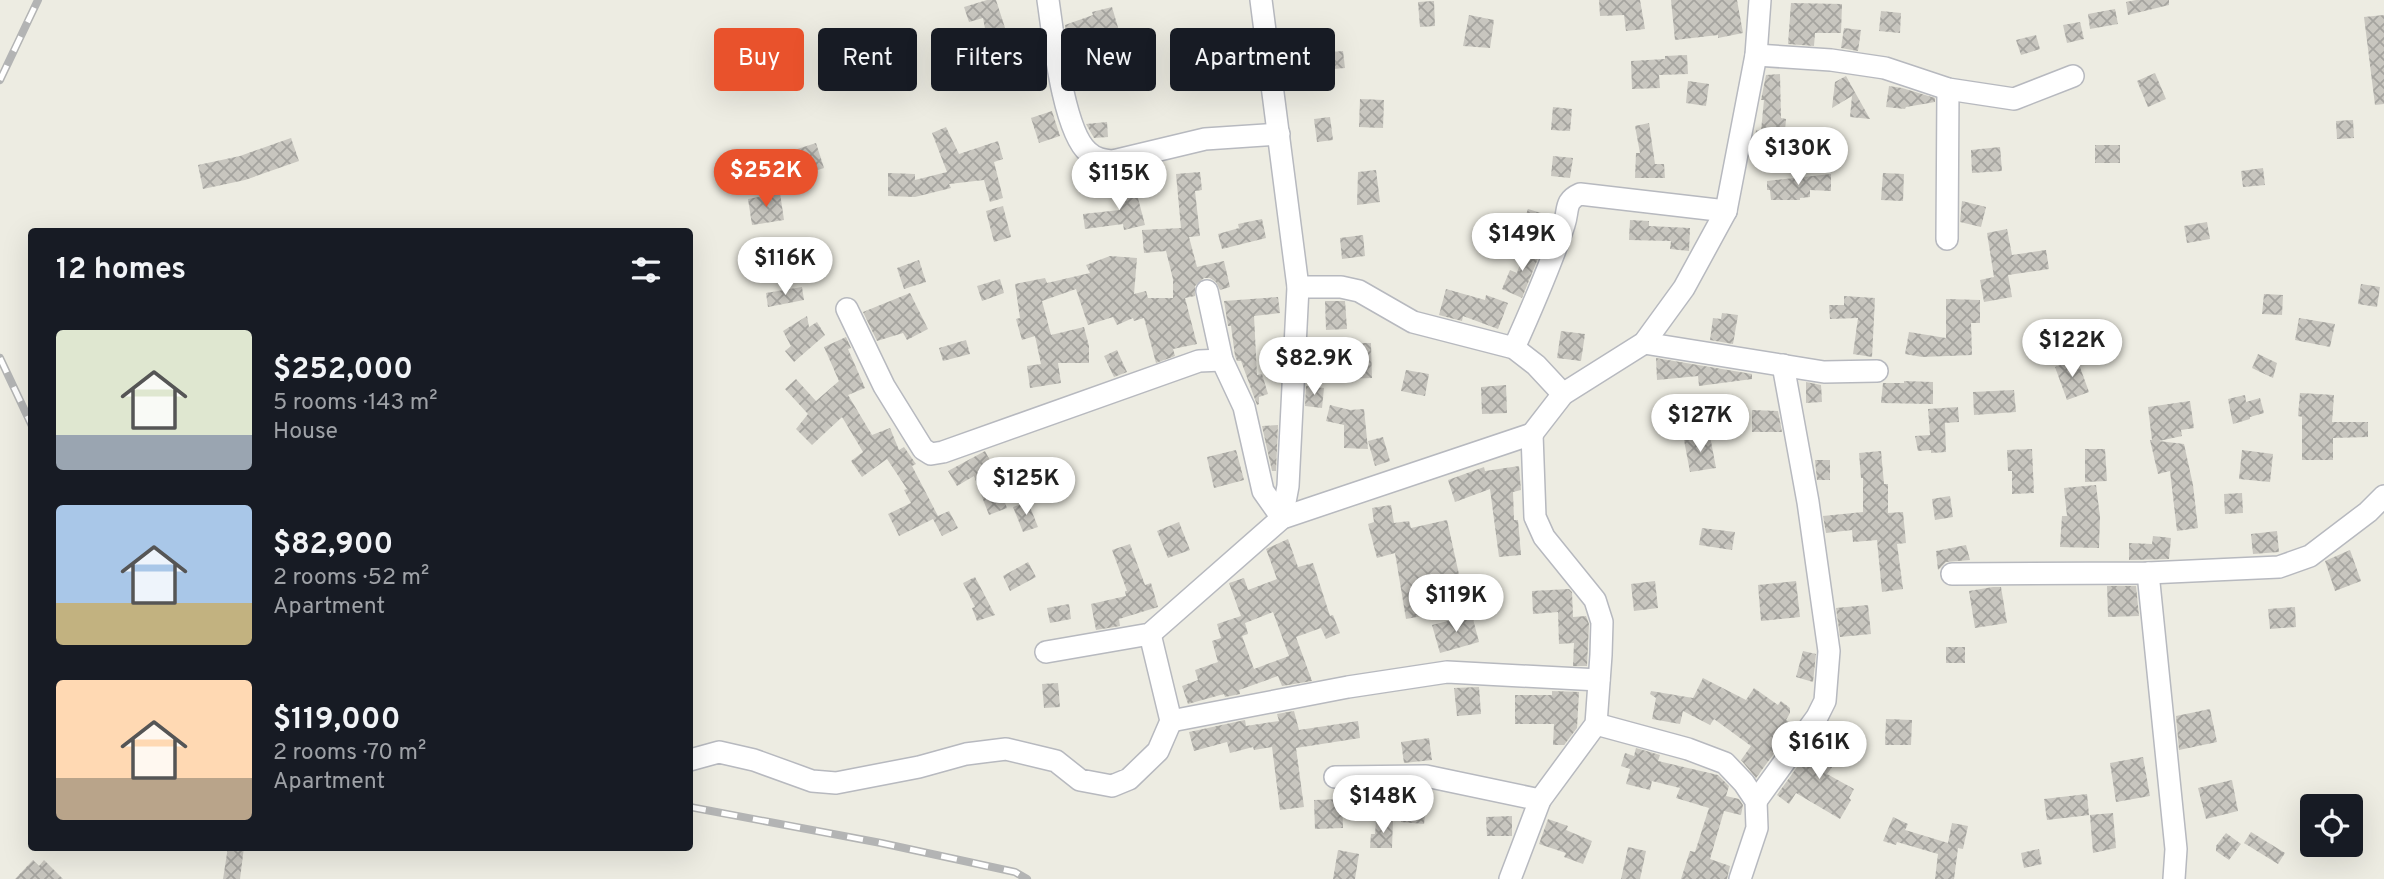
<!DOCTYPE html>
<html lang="en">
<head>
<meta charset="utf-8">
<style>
  :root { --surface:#171b24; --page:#20242c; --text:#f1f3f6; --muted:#9ea1a6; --accent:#e9522c }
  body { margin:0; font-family:Overpass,sans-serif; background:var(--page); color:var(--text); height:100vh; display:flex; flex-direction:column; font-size:26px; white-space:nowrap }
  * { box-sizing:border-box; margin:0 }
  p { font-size:23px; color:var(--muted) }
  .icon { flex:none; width:38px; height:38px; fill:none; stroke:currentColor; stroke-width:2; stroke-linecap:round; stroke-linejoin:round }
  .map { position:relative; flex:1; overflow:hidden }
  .sheet { position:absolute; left:28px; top:228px; width:665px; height:623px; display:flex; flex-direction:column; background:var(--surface); border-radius:7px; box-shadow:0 7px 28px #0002 }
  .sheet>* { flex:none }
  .hud { position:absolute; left:714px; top:28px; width:665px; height:63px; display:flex; gap:14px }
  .tools { position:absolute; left:2300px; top:794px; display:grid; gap:14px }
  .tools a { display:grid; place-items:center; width:63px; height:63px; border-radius:7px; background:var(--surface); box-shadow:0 7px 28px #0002; font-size:35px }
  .price { position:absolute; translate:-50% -60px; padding:0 16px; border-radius:24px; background:#fff; color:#222; font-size:23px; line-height:46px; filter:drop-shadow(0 2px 4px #0008) }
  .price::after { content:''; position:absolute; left:50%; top:42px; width:21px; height:16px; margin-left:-10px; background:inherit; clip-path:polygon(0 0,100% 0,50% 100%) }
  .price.selected { background:var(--accent); color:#fff }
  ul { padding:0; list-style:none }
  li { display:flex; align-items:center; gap:21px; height:175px; padding:0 28px }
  li span { display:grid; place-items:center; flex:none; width:196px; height:140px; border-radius:7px; color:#555 }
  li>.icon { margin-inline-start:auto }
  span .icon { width:84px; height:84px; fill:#fffc; stroke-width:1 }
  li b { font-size:30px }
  h2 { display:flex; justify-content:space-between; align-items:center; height:84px; padding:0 28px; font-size:30px }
  .pill { padding:0 24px; border-radius:7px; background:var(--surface); box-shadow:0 7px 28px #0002; font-size:24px; line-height:63px }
  .pill.selected { background:var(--accent); color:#fff }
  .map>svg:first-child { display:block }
  .building { fill:url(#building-cross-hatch); fill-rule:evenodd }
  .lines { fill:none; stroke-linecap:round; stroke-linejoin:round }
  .minor-casing { stroke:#b7b9bf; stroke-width:24 }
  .minor { stroke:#fff; stroke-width:21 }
  .rail-casing { stroke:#b3b4b4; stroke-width:8 }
  .rail { stroke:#fff; stroke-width:5; stroke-dasharray:16; stroke-linecap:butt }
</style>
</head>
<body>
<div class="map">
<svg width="2384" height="879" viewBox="0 0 2384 879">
  <defs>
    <pattern id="building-cross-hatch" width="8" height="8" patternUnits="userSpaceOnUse" patternTransform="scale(1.75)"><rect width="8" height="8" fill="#c8c6bf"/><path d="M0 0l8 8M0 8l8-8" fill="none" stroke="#a5a49f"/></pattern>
  </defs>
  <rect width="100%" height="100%" fill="#edece2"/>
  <!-- building -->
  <g class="building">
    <path d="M987,0H996L1007,34L987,39L983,18L969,22L964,7Z"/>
    <path d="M1599,0H1640L1645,29L1626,31L1624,15L1600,16Z"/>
    <path d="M1671,0H1737L1743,33L1718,38V35L1675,40Z"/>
    <path d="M2136,0H2169V5L2128,15L2126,2Z"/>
    <path d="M1434,1L1435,26L1420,27L1418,2Z"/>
    <path d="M1791,3L1842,4L1841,33H1815L1814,46L1788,44Z"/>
    <path d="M1112,7L1122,41L1128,39L1136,57L1130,60L1138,81L1121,88L1119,83L1091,90L1090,85L1076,89L1065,25L1093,15L1092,12Z"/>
    <path d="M2115,9L2118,24L2090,29L2088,14Z"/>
    <path d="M1881,11L1901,13L1900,33L1879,31Z"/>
    <path d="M1469,15L1494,20L1490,48L1463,46Z"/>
    <path d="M2384,15V104L2375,105L2364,17Z"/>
    <path d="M2080,22L2084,39L2067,43L2063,25Z"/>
    <path d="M1844,28L1861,30L1858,51L1841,48Z"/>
    <path d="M2036,35L2040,49L2021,55L2016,40Z"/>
    <path d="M1343,51L1345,68L1311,71L1310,54Z"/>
    <path d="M1687,55L1688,74L1659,75L1660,88L1632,89L1631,61L1665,59V56Z"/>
    <path d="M2155,73L2166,99L2148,107L2137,81Z"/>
    <path d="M1780,74L1781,118L1786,119L1783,154L1754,151L1756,130L1761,131L1764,100H1761L1766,75Z"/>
    <path d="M1846,76L1852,87L1870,119L1850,117L1852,96L1832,108L1835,82Z"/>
    <path d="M1688,81L1709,84L1706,106L1686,103Z"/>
    <path d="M1889,86L1902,88L1935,98V102L1906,107L1905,109L1886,107Z"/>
    <path d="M1360,99L1384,100L1383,128L1359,127Z"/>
    <path d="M1553,107L1572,109L1570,131L1551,130Z"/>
    <path d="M1052,111L1060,136L1039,143L1031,118Z"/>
    <path d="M1330,117L1333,140L1317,142L1314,119Z"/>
    <path d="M2353,120L2354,138L2337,139L2336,121Z"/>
    <path d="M1107,122L1108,137L1094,138L1086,124Z"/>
    <path d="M1649,123L1655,164H1664L1665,178H1635L1636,153H1640L1635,126Z"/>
    <path d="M946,127L959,154L998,141L1003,159L994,162L1003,198L990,202L984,180L949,184L951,188L915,197L888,196V173L915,174V180L947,172L932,133Z"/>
    <path d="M291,138L299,161L245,180L203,189L198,165L240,156Z"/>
    <path d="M816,143L824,168L793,178L785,153Z"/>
    <rect x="2095" y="145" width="25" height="18"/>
    <path d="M2000,147L2002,171L1972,173L1971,150Z"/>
    <path d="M1553,156L1573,158L1570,178L1551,176Z"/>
    <path d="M2263,168L2265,185L2243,187L2241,171Z"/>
    <path d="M1376,170L1380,202L1357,205L1358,172Z"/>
    <path d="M1200,172L1202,190L1195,191L1200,236L1189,237L1197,267L1224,261L1230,287L1220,290L1216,282L1210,278H1204L1195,286V296L1185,298L1197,344L1173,349L1175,356L1156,363L1144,318L1134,321L1133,318L1117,325L1113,317L1088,325L1076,289L1042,301L1051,335L1084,327L1089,346V363H1058L1061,383L1030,388L1027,366L1041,364L1035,336L1022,340L1016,319L1020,318L1015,284L1045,278L1047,283L1090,273L1086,265L1110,256L1137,258L1134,294L1146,291L1148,298H1173V279L1166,251L1144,253L1142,230L1181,228L1176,174Z"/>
    <path d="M1883,173L1904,174L1903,201L1881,200Z"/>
    <path d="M1831,174V191L1810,190V197L1800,198V200H1771L1770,190H1767V181Z"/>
    <path d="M1134,183L1145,225L1124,230L1123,224L1085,229L1083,214L1120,210L1113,190Z"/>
    <path d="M780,193L784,220L752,225L748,199Z"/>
    <path d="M1962,201L1986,207L1981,227L1960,222Z"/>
    <path d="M1003,206L1011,237L994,242L986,211Z"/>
    <path d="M1528,209L1541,213L1530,241L1508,236L1513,217L1524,220Z"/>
    <path d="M1262,219L1266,238L1222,249L1218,234L1239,228L1238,224Z"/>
    <path d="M1630,220L1649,221V226L1690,228L1689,251L1670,249L1671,241L1629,240Z"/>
    <path d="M2207,222L2210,239L2187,243L2184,226Z"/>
    <path d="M2007,229L2012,255L2046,250L2049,269L2008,275L2012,297L1984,302L1980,280L1994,277L1987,233Z"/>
    <path d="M1363,235L1365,256L1342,259L1340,238Z"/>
    <path d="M761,245L764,262L749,264L746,248Z"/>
    <path d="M1526,246L1541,251L1522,298L1502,289L1510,270L1517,273Z"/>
    <path d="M811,248L816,274L792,279L787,253Z"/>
    <path d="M919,260L926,282L904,289L897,268Z"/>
    <path d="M1000,279L1004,293L982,301L977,286Z"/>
    <path d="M2361,284L2380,287L2377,307L2358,304Z"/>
    <path d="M802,287L804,300L768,307L766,293Z"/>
    <path d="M1446,289L1485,300L1486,295L1508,303L1498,329L1463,316L1462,321L1439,315Z"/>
    <path d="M910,293L928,329L907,340L903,333L877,341L863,312Z"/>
    <path d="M2264,294L2283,295L2282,315L2262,314Z"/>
    <path d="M1844,296L1875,298L1872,357L1853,354L1858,318L1830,319L1829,305H1844Z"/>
    <path d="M1278,297L1280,313L1254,316L1257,375L1262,374L1268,394L1259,397V404L1257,405L1241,361H1237L1235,356L1231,326H1228L1224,301Z"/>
    <path d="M1946,299L1980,300V323H1971L1972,355L1922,357L1905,354L1909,332L1946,338Z"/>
    <path d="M1325,301H1345L1347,329L1326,330Z"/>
    <path d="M1722,313L1738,315L1733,344L1710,340L1713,318L1721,319Z"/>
    <path d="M807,316L809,327L817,322L825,335L794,362L785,351L791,346L783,331Z"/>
    <path d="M2299,318L2335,324L2330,347L2295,340Z"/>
    <path d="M1561,331L1585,334L1581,361L1557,358Z"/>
    <path d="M846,337L851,348L848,349L865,388L848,395L872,435L890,428L899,450L904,447L916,464L912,466L938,516L949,511L958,528L942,536L933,519L899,536L888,514L911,503L904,490L907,489L887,459L862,477L851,461L863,452L842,417L812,445L796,429L808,414L785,389L796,379L816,401L839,381L824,347Z"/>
    <path d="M966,340L970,354L943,361L939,348Z"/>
    <path d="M1341,343H1371L1372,378L1341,379Z"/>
    <path d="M1117,350L1127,372L1114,377L1104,356Z"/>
    <path d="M2258,354L2277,363L2273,378L2252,368Z"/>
    <path d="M1656,358L1752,374V379L1699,386L1698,376L1657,380Z"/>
    <path d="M2077,359L2089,392L2067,400L2055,367Z"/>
    <path d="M1406,370L1429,374L1425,396L1401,391Z"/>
    <path d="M1904,381L1933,382V404L1881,403L1883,383H1904Z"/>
    <path d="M1806,382L1821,385L1822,402L1806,403Z"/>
    <path d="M1506,385L1507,413L1482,414L1481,387Z"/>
    <path d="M1306,386L1324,388L1322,408L1305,406Z"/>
    <path d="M2014,390L2016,412L1974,415L1973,392Z"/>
    <path d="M2300,393L2334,395L2332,422H2368V437L2333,438V460H2302V417L2298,416Z"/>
    <path d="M2245,395L2246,402L2260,398L2264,413L2250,417V419L2233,424L2228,399Z"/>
    <path d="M2190,401L2194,428L2181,430L2182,436L2159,441L2184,444L2193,485L2198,528L2177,531L2170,471L2158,474L2150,440H2152L2148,407Z"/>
    <path d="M1330,405L1350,410L1364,409L1368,449L1344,448V425L1326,421Z"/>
    <path d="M1958,407L1959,422L1945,423L1946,452L1931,453V450L1918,451L1915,436L1930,435L1928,409Z"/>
    <path d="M1752,410L1778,411L1782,432H1752Z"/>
    <path d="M1278,425L1276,471H1272L1262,426Z"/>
    <path d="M1710,436L1716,468L1690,472L1684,440Z"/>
    <path d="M1383,437L1390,461L1375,466L1368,441Z"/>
    <path d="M2032,449L2034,493L2012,494V471H2008L2007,450Z"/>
    <path d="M2085,449H2105L2107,481L2085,482Z"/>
    <path d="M1236,450L1244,480L1214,488L1207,457Z"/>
    <path d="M2242,450L2273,454L2270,482L2239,479Z"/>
    <path d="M985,451L994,468L992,469L1007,508L989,515L974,476L957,486L948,471Z"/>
    <path d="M1881,451L1884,484H1888V513L1903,512L1906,543L1897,544L1903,589L1882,592L1877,540L1853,542L1852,530L1826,533L1823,516L1863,512V478H1861L1859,453Z"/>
    <path d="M1815,460H1830V480H1817Z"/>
    <path d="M1519,466L1521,490L1513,492L1514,520H1518L1521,555L1499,557L1490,489L1455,502L1448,480L1484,467L1485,471Z"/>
    <path d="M2096,485L2100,517L2099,548L2060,547L2062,516H2067L2064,488Z"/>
    <path d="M2242,493L2243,513L2225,514L2224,494Z"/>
    <path d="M1950,496L1953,517L1935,520L1932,499Z"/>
    <path d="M1028,502L1038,527L1023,532L1013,507Z"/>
    <path d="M1391,505L1394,523L1409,521L1411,528L1447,520L1462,588L1429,594L1433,614L1406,619L1395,553L1377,558L1368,524L1374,522L1372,508Z"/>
    <path d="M1179,522L1190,550L1168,558L1157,531Z"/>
    <path d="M1702,528L1735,532L1732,550L1699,545Z"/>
    <path d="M2277,531L2279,552L2253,554L2251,534Z"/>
    <path d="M2153,536L2171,538L2169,559L2129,560V543L2152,544Z"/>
    <path d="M1288,539L1298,567L1313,563L1330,616L1333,615L1340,633L1326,639L1321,628L1296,637L1312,681L1282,686L1278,676L1239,690L1240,694L1225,697L1224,694L1188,704L1182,686L1198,680L1195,670L1218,662L1212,641L1221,638L1217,624L1241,616L1229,583L1244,578L1248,590L1277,579L1266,549ZM1273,612L1289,656L1254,669L1242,636L1248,634L1245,623Z"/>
    <path d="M1130,544L1145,585L1151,583L1158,607L1119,619L1120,626L1096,630L1091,604L1126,596L1125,591H1127L1112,550Z"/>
    <path d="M1966,545L1970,560L1946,562L1938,570L1936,551Z"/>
    <path d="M2350,550L2361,581L2335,591L2325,561Z"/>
    <path d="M1028,562L1036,577L1010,591L1003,576Z"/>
    <path d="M975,577L995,615L977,621L972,608L975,607L963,583Z"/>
    <path d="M1490,581L1500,607L1480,615L1470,590Z"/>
    <path d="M1655,581L1658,608L1634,611L1631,584Z"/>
    <path d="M1796,581L1800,617L1761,621L1758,585Z"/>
    <path d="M2107,586H2136L2139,616L2108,617Z"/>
    <path d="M1993,587H2001L2007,623L1975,628L1969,591Z"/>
    <path d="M1569,589L1572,592L1573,617L1586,616L1589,624L1587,666H1573L1574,643L1559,644L1558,612L1533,614L1532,591Z"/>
    <path d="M1069,604L1071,619L1050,623L1047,608Z"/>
    <path d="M1868,605L1871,634L1840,637L1836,608Z"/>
    <path d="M2295,607L2296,627L2270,629L2268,609Z"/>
    <path d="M1472,615L1479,642L1440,653L1432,625Z"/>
    <rect x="1946" y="647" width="19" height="16"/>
    <path d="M1803,651L1816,654L1813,682L1796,677Z"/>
    <path d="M1703,678L1746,700L1754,688L1778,705L1781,701L1790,708V713L1786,720L1794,726L1756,778L1741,760L1751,746L1714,719L1710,725L1683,711L1680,724L1652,719L1656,698L1650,694L1651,691L1693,698Z"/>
    <path d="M1058,683L1060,707L1044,708L1042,684Z"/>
    <path d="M1479,687L1481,714L1457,716L1454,688Z"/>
    <path d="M1552,691L1579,692L1577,728L1564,745H1553L1554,724H1515V695H1552Z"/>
    <path d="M2210,709L2217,742L2179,750L2176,716Z"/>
    <path d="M1294,711L1299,730L1358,721L1360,738L1296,748L1304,807L1280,810L1272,747L1254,750L1253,747L1230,753L1227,742L1194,751L1189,732L1245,720L1246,726L1279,721L1277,714Z"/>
    <path d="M1886,719L1912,720L1911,745H1885Z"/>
    <path d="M1429,738L1432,760L1404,763L1401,742Z"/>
    <path d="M1818,738L1841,755L1827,774L1854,789L1849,798L1851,800L1840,819L1796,793L1789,804L1777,795Z"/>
    <path d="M1636,748L1660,755L1658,761L1718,775L1729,786L1726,796L1739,799L1743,805L1741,815L1724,811L1710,859L1730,866L1727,879H1681L1690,851L1695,852L1709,808L1676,798L1680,788L1652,781L1650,790L1626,784L1630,769L1621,766L1625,753L1634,756Z"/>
    <path d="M2143,757L2150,796L2116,802L2110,763Z"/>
    <path d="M2232,780L2238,811L2206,819L2198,788Z"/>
    <path d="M2087,794L2089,815L2113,813L2116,848L2093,853L2090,815L2047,820L2044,799Z"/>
    <path d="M1403,796L1427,798L1424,824L1401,822Z"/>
    <path d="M1342,799L1343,828L1315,829L1314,800Z"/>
    <path d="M1512,816V836H1487L1486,817Z"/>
    <path d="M1893,817L1908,824L1905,830L1948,843L1952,823L1968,826L1963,849L1958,848L1954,879H1935L1938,854L1897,842L1896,845L1883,841Z"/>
    <path d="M1548,819L1568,826L1566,830L1592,841L1583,864L1564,857L1566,853L1539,844Z"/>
    <path d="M1376,821H1393L1392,848H1370L1371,834H1375Z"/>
    <path d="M2251,832L2285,853L2278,864L2244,843Z"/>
    <path d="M2226,833L2241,844L2229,860L2216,851V846Z"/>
    <path d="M228,847H244L240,879H223Z"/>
    <path d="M1628,847L1646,851L1640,879H1621Z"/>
    <path d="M2039,849L2042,864L2024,868L2021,853Z"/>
    <path d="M1338,850L1359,854L1355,879H1333Z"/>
    <path d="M33,860L39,866L44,860L63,879H15Z"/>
  </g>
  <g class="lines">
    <!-- minor casing -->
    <g class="minor-casing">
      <g id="minor">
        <path d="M1048,0C1053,33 1063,131 1088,152C1095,159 1104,160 1113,161L1205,139L1279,134"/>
        <path d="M1261,0L1298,287L1288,486L1282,518"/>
        <path d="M1756,55L1831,60L1885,68L1948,89L2014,99L2073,76"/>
        <path d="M1947,239L1948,89"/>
        <path d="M1298,287H1341L1359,291L1413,322L1514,348L1536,365L1563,394"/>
        <path d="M1207,291L1222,360L1244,407L1263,491L1282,518"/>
        <path d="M847,309L884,386L923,449L931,454L943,452L1199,361L1222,360"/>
        <path d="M1644,343L1824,372L1877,371"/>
        <path d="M1514,348C1532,308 1550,267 1564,225C1569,210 1564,201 1580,194L1726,211"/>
        <path d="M2148,573L2176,849L2174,879"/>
        <path d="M1952,574L2148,573L2279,567L2310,556L2368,512L2384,496"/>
        <path d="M1046,652L1150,634L1282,518L1532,434L1563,394L1644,343L1684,288L1726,211L1756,55L1760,0"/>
        <path d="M1171,721L1348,687L1447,672L1599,680"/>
        <path d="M1596,724L1688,749L1725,763L1744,783L1756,801L1757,828L1740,879"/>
        <path d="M690,760L719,752L754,760L812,781L836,783L919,767L966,754L1006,749L1056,761L1080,780L1112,786L1129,779L1158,751L1171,721L1150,634"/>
        <path d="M1335,777L1426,776L1540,800"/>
        <path d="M1756,801L1817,717L1825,701L1829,651L1808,502L1783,365"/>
        <path d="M1510,879L1540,800L1596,724L1601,655L1602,622L1595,600L1544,537L1535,517L1532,434"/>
      </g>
    </g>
    <!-- minor -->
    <use href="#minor" class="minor"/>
    <!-- rail casing -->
    <g class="rail-casing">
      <g id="rail">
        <path d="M0,80L38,0"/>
        <path d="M0,358L32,426"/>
        <path d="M690,807L881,843L1015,872L1027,879"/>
      </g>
    </g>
    <!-- rail -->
    <use href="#rail" class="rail"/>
  </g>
</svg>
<div class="tools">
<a><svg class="icon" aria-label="locate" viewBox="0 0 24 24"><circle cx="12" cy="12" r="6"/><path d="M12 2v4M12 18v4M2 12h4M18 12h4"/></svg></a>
</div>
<b class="price" style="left:1798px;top:187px">$130K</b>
<b class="price selected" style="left:766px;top:209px">$252K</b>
<b class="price" style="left:1119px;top:212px">$115K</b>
<b class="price" style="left:1522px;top:273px">$149K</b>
<b class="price" style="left:785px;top:297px">$116K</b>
<b class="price" style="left:2072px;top:379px">$122K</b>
<b class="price" style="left:1314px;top:397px">$82.9K</b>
<b class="price" style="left:1700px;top:454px">$127K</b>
<b class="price" style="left:1026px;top:517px">$125K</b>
<b class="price" style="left:1456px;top:634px">$119K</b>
<b class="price" style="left:1819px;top:781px">$161K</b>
<b class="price" style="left:1383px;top:835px">$148K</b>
<div class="hud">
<a class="pill selected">Buy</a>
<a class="pill">Rent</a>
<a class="pill">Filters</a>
<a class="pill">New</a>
<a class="pill">Apartment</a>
</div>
<section class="sheet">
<h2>12 homes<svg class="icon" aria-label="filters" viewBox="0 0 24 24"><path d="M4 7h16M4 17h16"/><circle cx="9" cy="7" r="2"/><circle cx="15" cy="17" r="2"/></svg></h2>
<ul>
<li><span style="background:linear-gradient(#dfe7d0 75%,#9aa5b1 0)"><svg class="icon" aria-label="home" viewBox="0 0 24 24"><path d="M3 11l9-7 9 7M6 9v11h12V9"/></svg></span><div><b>$252,000</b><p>5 rooms · 143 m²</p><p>House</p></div></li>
<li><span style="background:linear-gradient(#a9c7e8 70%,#c2b280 0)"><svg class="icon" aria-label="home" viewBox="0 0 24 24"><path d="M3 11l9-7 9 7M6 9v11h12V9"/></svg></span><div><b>$82,900</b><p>2 rooms · 52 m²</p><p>Apartment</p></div></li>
<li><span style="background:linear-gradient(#ffd9b3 70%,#b9a48a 0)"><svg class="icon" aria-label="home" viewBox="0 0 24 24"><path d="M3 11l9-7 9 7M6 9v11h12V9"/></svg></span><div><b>$119,000</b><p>2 rooms · 70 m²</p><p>Apartment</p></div></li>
</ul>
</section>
</div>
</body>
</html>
